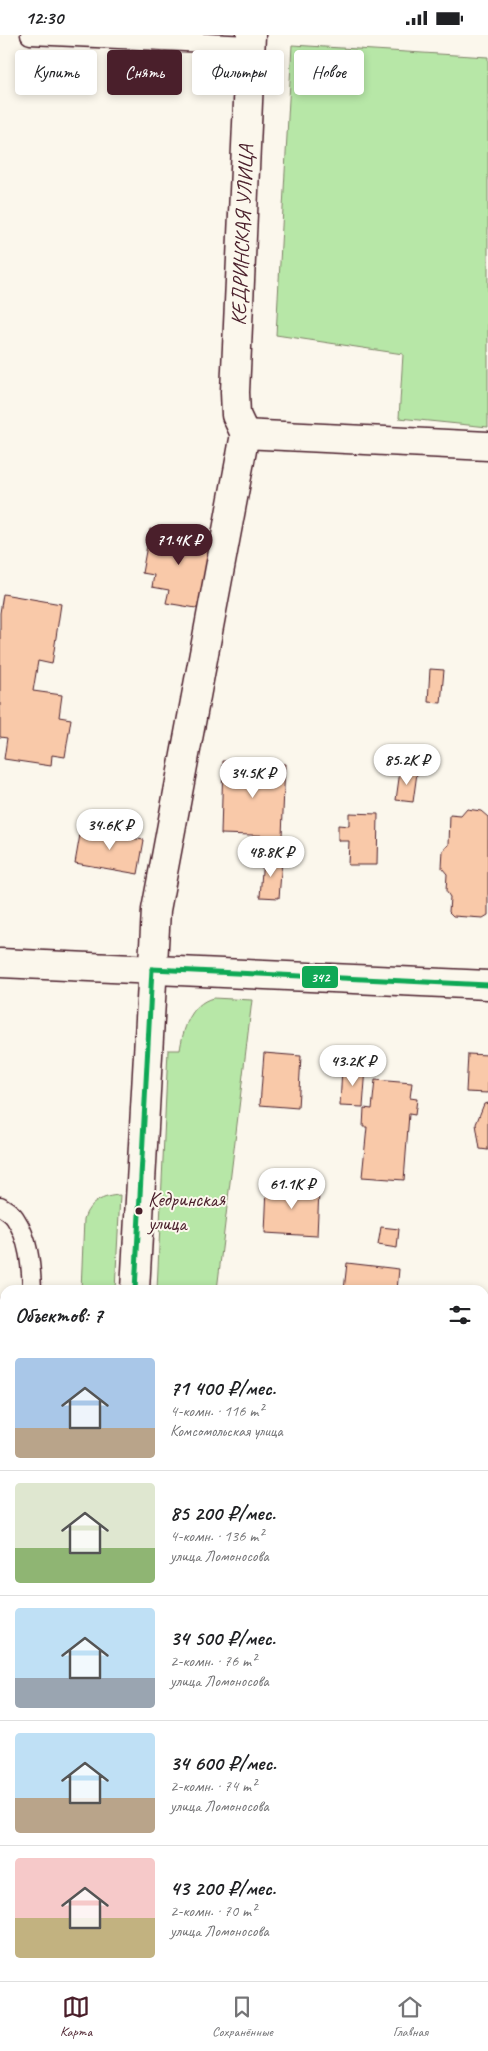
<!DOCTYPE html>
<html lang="ru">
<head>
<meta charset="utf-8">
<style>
  :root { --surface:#fff; --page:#f2f2f2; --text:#202124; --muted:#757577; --line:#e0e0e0; --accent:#4a1f2b }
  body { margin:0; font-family:Caveat,sans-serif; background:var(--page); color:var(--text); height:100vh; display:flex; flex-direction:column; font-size:19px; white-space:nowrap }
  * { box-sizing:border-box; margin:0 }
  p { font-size:16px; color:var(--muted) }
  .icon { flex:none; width:28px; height:28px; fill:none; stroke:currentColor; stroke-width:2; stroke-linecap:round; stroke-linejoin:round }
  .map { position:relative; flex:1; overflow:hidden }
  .side { position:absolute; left:0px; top:1250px; width:489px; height:696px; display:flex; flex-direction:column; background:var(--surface); border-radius:15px 15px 0 0; box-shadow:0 2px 8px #0003 }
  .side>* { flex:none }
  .banner { position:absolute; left:15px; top:15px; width:459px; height:45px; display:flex; gap:10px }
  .price { position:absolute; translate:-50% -42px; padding:0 11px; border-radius:18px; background:#fff; color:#222; font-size:16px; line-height:32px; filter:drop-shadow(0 1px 2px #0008) }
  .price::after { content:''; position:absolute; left:50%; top:30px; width:15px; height:11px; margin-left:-8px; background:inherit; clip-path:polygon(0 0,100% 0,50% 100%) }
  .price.on { background:var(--accent); color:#fff }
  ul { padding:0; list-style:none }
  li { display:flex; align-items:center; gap:15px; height:125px; padding:0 15px }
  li+li { border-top:1px solid var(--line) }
  li span { display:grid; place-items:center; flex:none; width:140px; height:100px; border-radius:5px; color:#555 }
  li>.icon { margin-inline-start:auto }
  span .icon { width:60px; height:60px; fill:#fffc; stroke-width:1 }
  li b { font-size:21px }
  h2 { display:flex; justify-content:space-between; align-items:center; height:60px; padding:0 15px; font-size:21px }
  .tag { padding:0 18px; border-radius:5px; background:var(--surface); box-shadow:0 2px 8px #0003; font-size:18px; line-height:45px }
  .tag.on { background:var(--accent); color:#fff }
  .status { display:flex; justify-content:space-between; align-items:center; height:35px; padding:0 25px; background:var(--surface); direction:ltr }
  .status svg { height:14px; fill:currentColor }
  .tabs { display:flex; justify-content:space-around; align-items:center; height:70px; border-top:1px solid var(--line); background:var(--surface); font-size:14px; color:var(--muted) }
  .tabs a { display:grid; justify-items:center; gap:2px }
  .tabs .on { color:var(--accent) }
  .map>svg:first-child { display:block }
  .green { fill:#b7e7a7; stroke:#808369 }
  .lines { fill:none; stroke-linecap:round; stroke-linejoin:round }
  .stream { stroke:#678692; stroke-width:9 }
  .building { fill:#f9c9a9; stroke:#4a1f2b }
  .lane-casing { stroke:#4a1f2b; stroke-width:21 }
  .street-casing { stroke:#4a1f2b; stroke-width:31 }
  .secondary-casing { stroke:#4a1f2b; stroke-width:31 }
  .lane { stroke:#fbf7ec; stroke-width:18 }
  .street { stroke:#fbf7ec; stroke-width:28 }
  .secondary { stroke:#fbf7ec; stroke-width:28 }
  .bus-1-casing { stroke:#fbf7ec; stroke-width:9 }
  .bus-1 { stroke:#10a855; stroke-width:5 }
  .bus-dot { fill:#4a1f2b; stroke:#fbf7ec; stroke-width:2 }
  .labels { text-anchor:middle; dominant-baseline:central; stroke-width:4; stroke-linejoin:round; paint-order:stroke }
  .bus-label { font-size:20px; fill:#4a1f2b; stroke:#fbf7ec; text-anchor:start }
  .street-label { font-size:21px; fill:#4a1f2b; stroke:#fbf7ec }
  .line-badge { stroke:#fbf7ec; stroke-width:2 }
  .badge-label { font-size:14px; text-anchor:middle; font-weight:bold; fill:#fff }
</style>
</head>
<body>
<div class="status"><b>12:30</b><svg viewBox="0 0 49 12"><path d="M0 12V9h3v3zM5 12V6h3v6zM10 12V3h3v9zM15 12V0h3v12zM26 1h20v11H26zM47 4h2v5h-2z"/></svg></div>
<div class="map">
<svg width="488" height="1946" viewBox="0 0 488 1946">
  <rect width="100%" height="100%" fill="#fbf7ec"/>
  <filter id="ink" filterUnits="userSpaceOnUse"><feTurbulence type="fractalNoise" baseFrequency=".02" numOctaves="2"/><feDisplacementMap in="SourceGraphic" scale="10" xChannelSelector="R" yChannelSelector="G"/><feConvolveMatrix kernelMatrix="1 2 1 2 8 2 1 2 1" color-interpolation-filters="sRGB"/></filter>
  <g filter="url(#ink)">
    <!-- green -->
    <g class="green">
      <path d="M292,10L488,22V392L399,383L403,319L276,300Z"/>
      <path d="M213,963L252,965L217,1255H157L168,1015H180C183,995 190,969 213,963Z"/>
      <path d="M120,1160L115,1255H81L84,1184C89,1167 103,1161 120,1160Z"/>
      <path d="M488,1457V1563L484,1562V1465Z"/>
      <path d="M5,1658V1714L0,1725V1667Z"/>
      <path d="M5,1805V1941H315L313,1946H0V1813Z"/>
    </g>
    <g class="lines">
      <!-- stream -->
      <g class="stream">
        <path d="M484,1439L488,1430"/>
        <path d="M243,1946L249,1941"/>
      </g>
    </g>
    <!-- building -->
    <g class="building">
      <path d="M150,494L213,505L202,574L166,568L169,555L152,552L154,540L142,538Z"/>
      <path d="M3,559L61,569L52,629L38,626L33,656L62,660L59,682L71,684L65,722L52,720L51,731L4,724L7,703L0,702V578Z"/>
      <path d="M430,634L444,635L441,668L428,667Z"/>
      <path d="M223,726L285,729L282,801L221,799Z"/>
      <path d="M400,736L417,738L413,767L396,765Z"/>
      <path d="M467,774L481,776L488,782V880L483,883L453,881L449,877L450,862L446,856L447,839L442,833L443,815L449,810L450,780L461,781Z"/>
      <path d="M349,778L378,779L377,830H348L349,806H338V790L349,791Z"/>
      <path d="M109,793L124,796V802L144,805L138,839L75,828L81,794L108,799Z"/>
      <path d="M263,823L282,825L279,863L260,862Z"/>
      <path d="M264,1018L301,1021L298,1073L260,1070Z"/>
      <path d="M468,1019L488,1020V1058L466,1057Z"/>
      <path d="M342,1032L366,1033L363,1072L340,1071Z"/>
      <path d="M375,1045L412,1048L410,1063L417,1064L415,1080L409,1079L404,1145L362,1142L367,1092H363L364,1073L372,1074Z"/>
      <path d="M488,1068V1115L480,1114L476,1089L484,1069Z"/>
      <path d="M294,1146H300L305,1149L308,1154L319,1155L317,1201L265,1198L267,1152L285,1153Z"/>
      <path d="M381,1192L399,1194L397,1213L378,1210Z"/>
      <path d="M347,1228L399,1234L397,1255H344Z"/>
      <path d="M0,1262H4L5,1279L0,1280Z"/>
      <path d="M0,1297H2L4,1340H0Z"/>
      <path d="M0,1340L1,1357H5V1376H2L3,1394H5V1492H4L5,1529L0,1530Z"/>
      <path d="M484,1938L488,1939V1946H431L432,1941H484Z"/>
    </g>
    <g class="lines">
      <!-- lane casing -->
      <g class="lane-casing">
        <g id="lane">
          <path d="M30,0L251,10"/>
          <path d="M0,1171C5,1174 12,1178 15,1183C29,1204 31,1230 32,1255"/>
          <path d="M0,1570L5,1568"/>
          <path d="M0,1629H5"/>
        </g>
      </g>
      <!-- street casing -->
      <g class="street-casing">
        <g id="street">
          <path id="s1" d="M245,399L236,380L235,357L251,0"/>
          <path d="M245,399L488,411"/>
          <path d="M135,1255L156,875L245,399"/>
          <path d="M484,1632L488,1628"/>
          <path d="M0,1772L5,1763"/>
          <path d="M348,1946L350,1941"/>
        </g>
      </g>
      <!-- secondary casing -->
      <g class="secondary-casing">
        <path id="secondary" d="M0,928L488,950"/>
      </g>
      <!-- lane -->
      <use href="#lane" class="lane"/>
      <!-- street -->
      <use href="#street" class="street"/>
      <!-- secondary -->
      <use href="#secondary" class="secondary"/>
      <!-- bus-1 casing -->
      <g class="bus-1-casing">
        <g id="bus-1">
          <path d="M152,934L488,950"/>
          <path d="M135,1255L152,934"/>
        </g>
      </g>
      <!-- bus-1 -->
      <use href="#bus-1" class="bus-1"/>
    </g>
  </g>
  <!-- markers -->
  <circle class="bus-dot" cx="139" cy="1176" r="4.5"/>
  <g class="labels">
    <!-- bus labels -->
    <g class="bus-label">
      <text x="148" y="1164">Кедринская<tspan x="148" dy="24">улица</tspan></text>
    </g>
    <!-- street labels -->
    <g class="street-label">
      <text stroke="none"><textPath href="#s1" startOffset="201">КЕДРИНСКАЯ УЛИЦА</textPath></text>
    </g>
  </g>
  <rect class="line-badge" x="301" y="930" width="38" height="24" rx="5" fill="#10a855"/>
  <g class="badge-label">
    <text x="320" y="947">342</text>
  </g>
</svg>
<b class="price on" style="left:179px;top:531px">71.4K ₽</b>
<b class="price" style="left:407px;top:751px">85.2K ₽</b>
<b class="price" style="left:253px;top:764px">34.5K ₽</b>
<b class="price" style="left:110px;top:816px">34.6K ₽</b>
<b class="price" style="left:271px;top:843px">48.8K ₽</b>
<b class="price" style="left:353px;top:1052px">43.2K ₽</b>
<b class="price" style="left:292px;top:1175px">61.1K ₽</b>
<div class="banner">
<a class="tag">Купить</a>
<a class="tag on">Снять</a>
<a class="tag">Фильтры</a>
<a class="tag">Новое</a>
</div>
<section class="side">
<h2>Объектов: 7<svg class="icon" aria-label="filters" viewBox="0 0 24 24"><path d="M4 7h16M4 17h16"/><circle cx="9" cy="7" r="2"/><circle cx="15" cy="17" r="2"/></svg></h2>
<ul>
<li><span style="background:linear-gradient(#a9c7e8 70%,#b9a48a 0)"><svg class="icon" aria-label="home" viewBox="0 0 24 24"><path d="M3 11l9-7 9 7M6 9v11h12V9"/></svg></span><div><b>71 400 ₽/мес.</b><p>4-комн. · 116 m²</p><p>Комсомольская улица</p></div></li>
<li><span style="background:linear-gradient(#dfe7d0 65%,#8fb573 0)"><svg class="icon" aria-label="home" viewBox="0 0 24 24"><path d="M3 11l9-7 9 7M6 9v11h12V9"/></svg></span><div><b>85 200 ₽/мес.</b><p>4-комн. · 136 m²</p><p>улица Ломоносова</p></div></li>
<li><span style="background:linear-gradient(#bfe0f5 70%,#9aa5b1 0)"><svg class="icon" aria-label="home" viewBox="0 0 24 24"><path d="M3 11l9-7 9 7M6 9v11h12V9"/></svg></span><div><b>34 500 ₽/мес.</b><p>2-комн. · 76 m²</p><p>улица Ломоносова</p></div></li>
<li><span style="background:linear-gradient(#bfe0f5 65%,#b9a48a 0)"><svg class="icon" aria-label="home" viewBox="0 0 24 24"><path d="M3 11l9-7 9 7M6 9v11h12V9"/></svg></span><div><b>34 600 ₽/мес.</b><p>2-комн. · 74 m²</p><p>улица Ломоносова</p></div></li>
<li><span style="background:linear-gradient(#f6c9c9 60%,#c2b280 0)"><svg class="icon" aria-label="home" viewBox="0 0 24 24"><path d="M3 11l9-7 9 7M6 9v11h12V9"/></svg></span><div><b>43 200 ₽/мес.</b><p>2-комн. · 70 m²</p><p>улица Ломоносова</p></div></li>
</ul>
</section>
</div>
<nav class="tabs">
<a class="on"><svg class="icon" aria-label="map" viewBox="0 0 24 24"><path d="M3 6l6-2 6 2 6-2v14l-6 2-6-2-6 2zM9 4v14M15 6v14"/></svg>Карта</a>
<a><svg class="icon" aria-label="saved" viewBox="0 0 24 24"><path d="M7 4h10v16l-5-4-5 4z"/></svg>Сохранённые</a>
<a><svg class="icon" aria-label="home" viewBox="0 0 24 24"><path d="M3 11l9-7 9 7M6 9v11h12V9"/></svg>Главная</a>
</nav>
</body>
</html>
